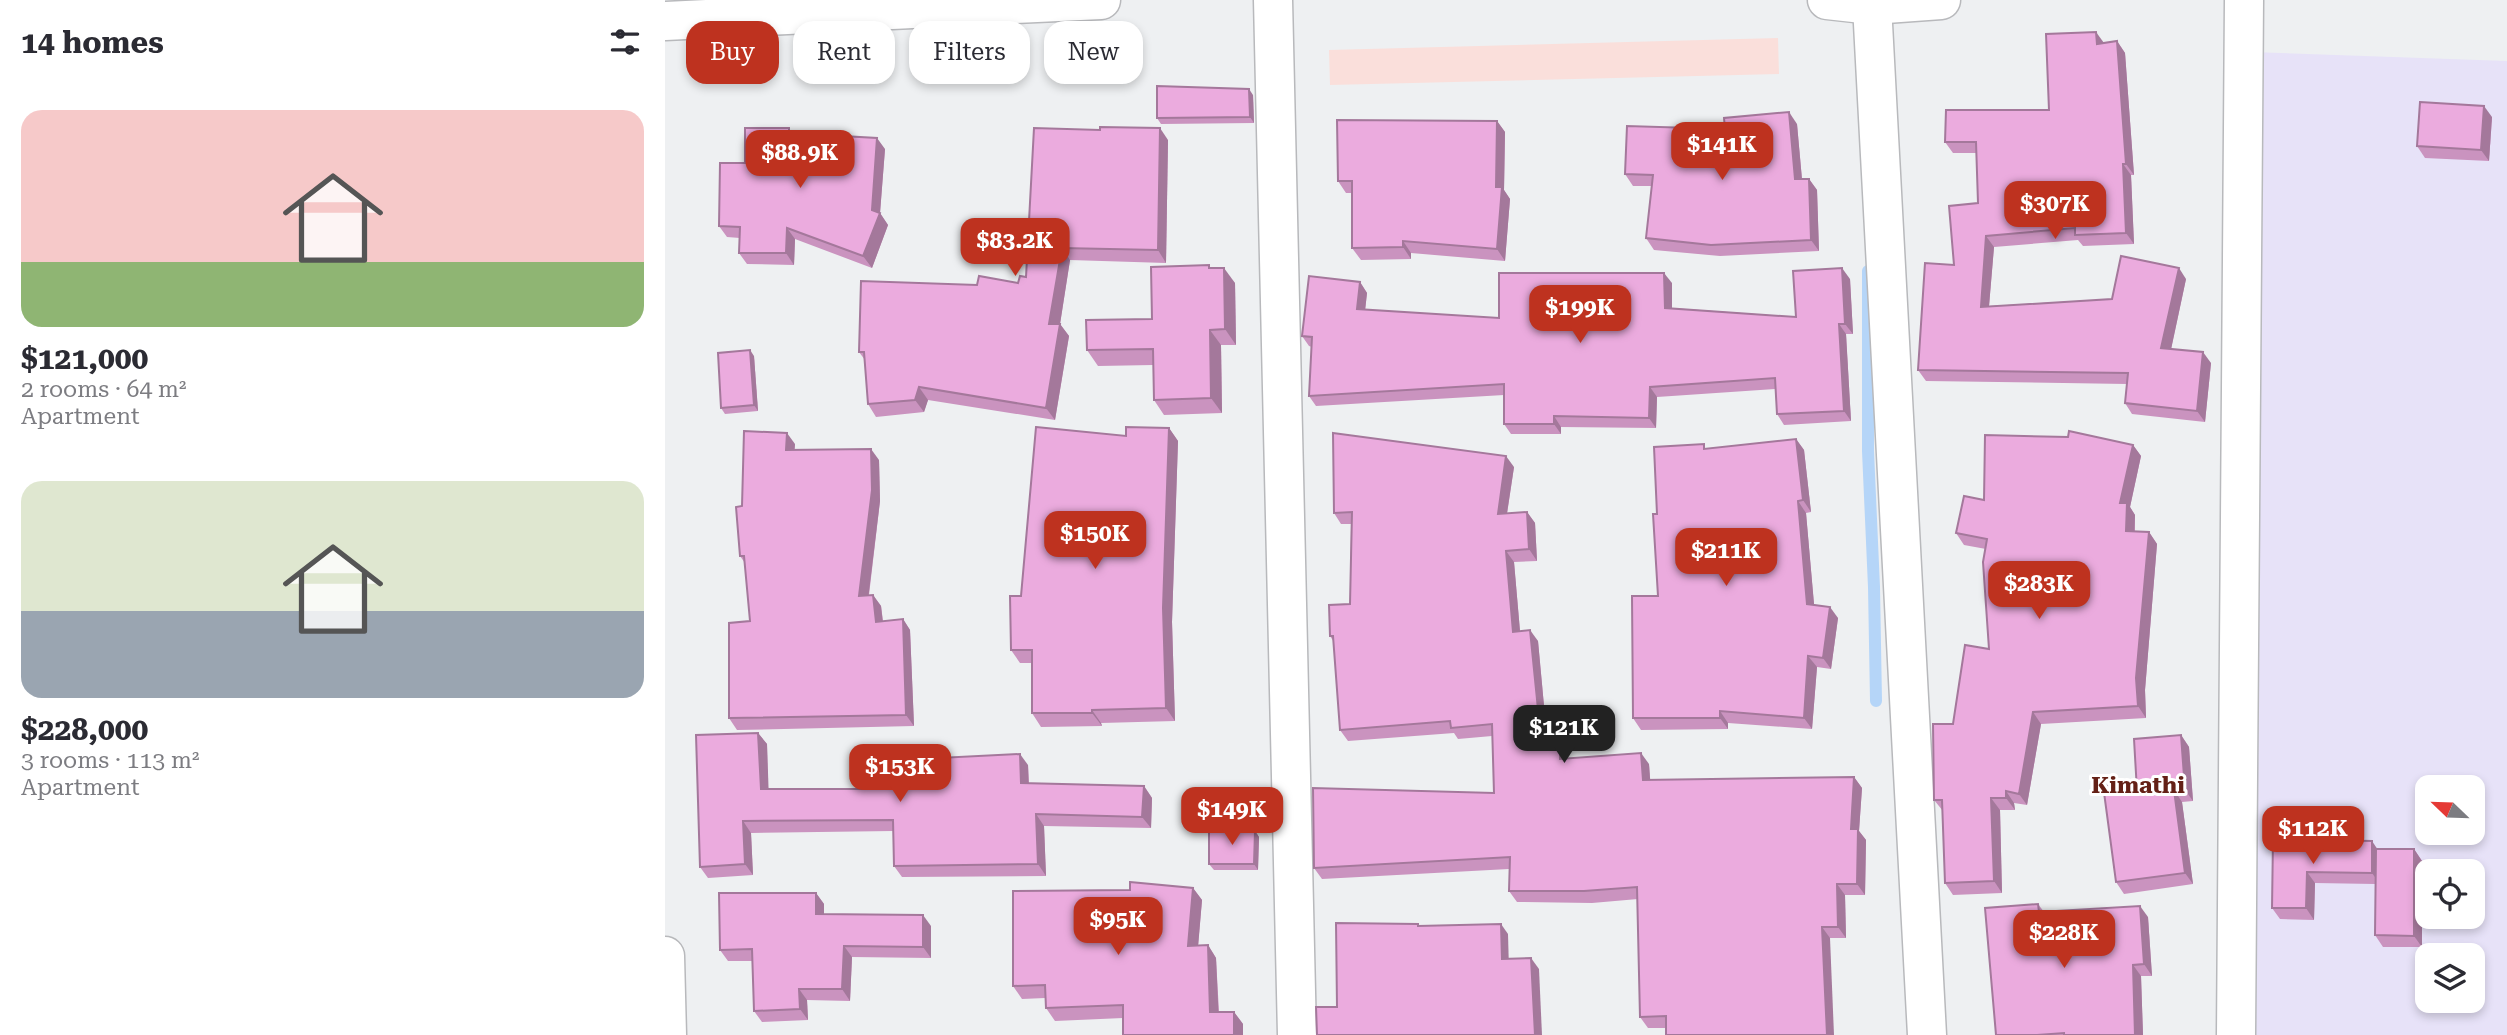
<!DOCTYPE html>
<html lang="en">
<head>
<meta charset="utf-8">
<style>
  :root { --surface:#fff; --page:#f7f7f7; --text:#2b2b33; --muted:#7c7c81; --accent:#be321f }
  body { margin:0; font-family:"Roboto Serif",serif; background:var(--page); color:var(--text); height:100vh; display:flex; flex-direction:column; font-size:26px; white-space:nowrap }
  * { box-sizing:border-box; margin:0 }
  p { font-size:23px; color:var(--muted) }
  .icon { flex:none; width:38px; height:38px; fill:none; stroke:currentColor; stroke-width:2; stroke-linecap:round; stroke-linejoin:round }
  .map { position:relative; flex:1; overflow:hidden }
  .panel { display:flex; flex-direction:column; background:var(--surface); width:665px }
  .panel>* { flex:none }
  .hud { position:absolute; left:21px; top:21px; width:665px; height:63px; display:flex; gap:14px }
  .needle { width:46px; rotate:293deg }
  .fabs { position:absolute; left:1750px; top:775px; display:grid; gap:14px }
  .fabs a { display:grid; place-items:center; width:70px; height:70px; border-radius:14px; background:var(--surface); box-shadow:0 4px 10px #0003; font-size:35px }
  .price { position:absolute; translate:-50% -60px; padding:0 16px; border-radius:14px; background:var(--accent); color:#fff; font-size:23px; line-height:46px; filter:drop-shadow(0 2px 4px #0008) }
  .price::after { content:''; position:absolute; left:50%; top:42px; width:21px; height:16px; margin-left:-10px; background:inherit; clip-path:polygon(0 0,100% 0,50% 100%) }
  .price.on { background:#222; color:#fff }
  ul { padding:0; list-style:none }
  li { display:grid; align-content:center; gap:14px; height:371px; padding:0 21px }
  li span { display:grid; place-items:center; height:217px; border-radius:21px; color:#555 }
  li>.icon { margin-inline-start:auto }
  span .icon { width:126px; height:126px; fill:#fffc; stroke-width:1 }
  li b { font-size:30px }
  h2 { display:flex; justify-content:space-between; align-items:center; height:84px; padding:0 21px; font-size:30px }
  .tag { padding:0 24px; border-radius:21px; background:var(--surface); box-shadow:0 4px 10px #0003; font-size:24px; line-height:63px }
  .tag.on { background:var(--accent); color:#fff }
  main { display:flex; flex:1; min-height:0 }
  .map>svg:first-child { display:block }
  .commercial { fill:#fadfdb }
  .education { fill:#e7e2f8; fill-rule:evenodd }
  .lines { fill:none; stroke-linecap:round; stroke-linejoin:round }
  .stream { stroke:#b5d5f8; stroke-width:12 }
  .street-casing { stroke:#b8b9bc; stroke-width:41 }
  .street { stroke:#fff; stroke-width:38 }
  .wall { fill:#ca93bf }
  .shaded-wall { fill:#a4789b }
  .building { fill:#ebabde; stroke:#a4789b; stroke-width:2 }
  .labels { text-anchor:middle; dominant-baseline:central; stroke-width:6; stroke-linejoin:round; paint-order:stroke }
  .quarter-label { font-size:23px; font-weight:bold; fill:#642016; stroke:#fff }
</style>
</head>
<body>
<main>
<section class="panel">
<h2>14 homes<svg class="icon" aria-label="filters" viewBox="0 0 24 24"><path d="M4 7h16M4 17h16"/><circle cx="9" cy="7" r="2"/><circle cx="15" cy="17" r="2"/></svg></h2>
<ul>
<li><span style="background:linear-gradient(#f6c9c9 70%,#8fb573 0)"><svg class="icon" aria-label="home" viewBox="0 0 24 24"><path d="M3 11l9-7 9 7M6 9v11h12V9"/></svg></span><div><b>$121,000</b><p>2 rooms · 64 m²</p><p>Apartment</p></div></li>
<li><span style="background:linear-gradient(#dfe7d0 60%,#9aa5b1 0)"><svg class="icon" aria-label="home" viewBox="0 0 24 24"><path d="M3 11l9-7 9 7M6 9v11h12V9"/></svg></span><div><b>$228,000</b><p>3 rooms · 113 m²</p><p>Apartment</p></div></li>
</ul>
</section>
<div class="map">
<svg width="1842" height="1035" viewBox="0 0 1842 1035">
  <rect width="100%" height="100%" fill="#eef0f2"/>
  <!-- commercial -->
  <path class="commercial" d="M1113,38L1114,74L665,85L664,50Z"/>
  <!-- education -->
  <path class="education" d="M1587,52L1842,61V1035H1577ZM1762,788H1808V833H1762ZM1762,872H1808V917H1762ZM1762,956H1808V1001H1762Z"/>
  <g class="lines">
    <!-- stream -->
    <path class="stream" d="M1203,271V451L1209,587L1211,701"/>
    <!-- street casing -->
    <g class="street-casing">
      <g id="street">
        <path d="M608,0L632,1035"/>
        <path d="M1162,0L1207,5L1276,0"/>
        <path d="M1207,5L1262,1035"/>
        <path d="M0,21L436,0"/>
        <path d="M0,956L2,1035"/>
        <path d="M1571,1035L1579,0"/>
      </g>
    </g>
    <!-- street -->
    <use href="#street" class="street"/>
  </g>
  <!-- wall -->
  <g class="wall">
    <path d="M1452,41L1460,53L1469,175H1466L1469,244L1418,246L1413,240L1329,247L1324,306L1447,299L1521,279L1506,349L1546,363L1540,422L1467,414L1460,403L1462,384L1261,381L1253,370L1289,265L1313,203L1311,153H1288L1280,142L1384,110L1439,43Z"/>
    <path d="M588,95L589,123L496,124L492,118Z"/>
    <path d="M1827,117L1824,161L1760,158L1752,146Z"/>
    <path d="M832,121L840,132L839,190L845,199L840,261L746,253V259L696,260L687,248V193H681L673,181Z"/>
    <path d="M1132,124L1137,179H1144L1152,190L1154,251L1055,256L989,250L981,238L987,186H968L960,174L1060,129Z"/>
    <path d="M128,133L220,149L215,213L223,225L207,268L130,239L129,265L82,264L74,253L75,238L62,237L54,226L80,163Z"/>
    <path d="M503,140L501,263L405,260L395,324L404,336L390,420L263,400L259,412L211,417L203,404L200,360L194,352L312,285L353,283L361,277Z"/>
    <path d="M546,268L570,283L571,345H556L557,413L499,415L489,400L488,365L433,366L422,350L487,319Z"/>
    <path d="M1185,279L1188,334H1181L1186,421L1119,425L1112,414L1110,389L992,397L991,428L896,427V434H846L839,424V395L651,406L644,396L647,347L644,346L637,336L695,282L702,293L700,310L834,318L1007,283V308L1131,317Z"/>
    <path d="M89,356L93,411L60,414L56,408Z"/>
    <path d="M504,428L513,441L507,622L510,721L436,723L437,726L376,727L367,713V663H355L346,650L356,596L461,436Z"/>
    <path d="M1131,439L1139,450L1146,512L1141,513L1149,605L1173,618L1166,669L1152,667L1147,729L1063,723V729L976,730L968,718L993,596L992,514L1042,449Z"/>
    <path d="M130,444L129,450L214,460L215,501L204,595H208L216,606L218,621L238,619L245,630L249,726L72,730L64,718L85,621L80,563L75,556L77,506Z"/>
    <path d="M1468,445L1476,456L1465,507L1470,515V531L1484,532L1492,544L1480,690L1481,718L1376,724L1362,805L1349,803L1350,810H1335L1337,893L1288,895L1280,883L1278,811L1269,800L1288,724L1324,649L1321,549L1299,545L1291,533Z"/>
    <path d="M849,467L842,514L862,512L870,523L872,561L849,562L855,631L873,641L883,749L895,748L902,759L984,764L985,780L1189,777L1197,788L1194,831L1201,840L1200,895H1180L1181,938H1165L1001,1028H983L975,1017L973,899L927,903L852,902L844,891V869L657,879L649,868L829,793L827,736L793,739L789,733L683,741L675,730L669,642L665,636L685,604L686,524H676L669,513Z"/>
    <path d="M93,733L102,744L103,789H219L275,748L281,758L363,765L364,783L479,786L487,798L486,828L379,826L381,876L237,877L229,866L228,831L86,833L88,875L43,878L35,867Z"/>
    <path d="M1516,735L1524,747L1528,801L1517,802L1528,884L1459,894L1451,882L1472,791Z"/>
    <path d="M590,831L594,837L593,870H549L544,864Z"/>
    <path d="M1608,839L1713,849H1749L1757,861V947H1718L1710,935V884L1650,883L1649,920L1615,919L1607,908Z"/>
    <path d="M528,888L537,900L533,946L543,945L551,958L554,1012H569L578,1024L458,1018L390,1021L381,1008L380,998L357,999L348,986L465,890Z"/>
    <path d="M151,893L159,904V914L266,926V958L187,957L185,1001L142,1000L143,1020L97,1022L89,1011L87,961H63L55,950Z"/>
    <path d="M1373,904L1379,912L1483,917L1487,976H1476L1478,1035H1331Z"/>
  </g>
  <!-- shaded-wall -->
  <g class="shaded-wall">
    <path d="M1431,32L1439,43L1432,44Z"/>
    <path d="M1452,41L1460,53L1469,175L1461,164Z"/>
    <path d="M584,89L588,95L589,123L585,117Z"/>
    <path d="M1819,106L1827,117L1824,161L1816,150Z"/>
    <path d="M1124,112L1132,124L1138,191L1130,179Z"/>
    <path d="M832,121L840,132L839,190L845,199L840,261L832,249L831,187Z"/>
    <path d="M495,128L503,140L501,263L493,250Z"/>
    <path d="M212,138L220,149L215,213L223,225L207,268L198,256L207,210Z"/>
    <path d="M1458,164L1466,175L1469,244L1461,233Z"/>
    <path d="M1144,179L1152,190L1154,251L1146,240Z"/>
    <path d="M122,228L130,239L129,265L121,253Z"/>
    <path d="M1321,236L1329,247L1323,318L1316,307Z"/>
    <path d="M738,241L746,253V259L738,247Z"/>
    <path d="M397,248L405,260L393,337L384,324Z"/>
    <path d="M559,268L570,283L571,345L560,329Z"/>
    <path d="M1177,268L1185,279L1188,334L1180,324Z"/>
    <path d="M1514,268L1521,279L1504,359L1496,348Z"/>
    <path d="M999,273L1007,283V318L1000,308Z"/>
    <path d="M695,282L702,293L699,320L692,309Z"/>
    <path d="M395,324L404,336L390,420L381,408Z"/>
    <path d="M1174,324L1181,334L1186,421L1179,411Z"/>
    <path d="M545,330L556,345L557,413L546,398Z"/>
    <path d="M85,350L89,356L93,411L89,405Z"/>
    <path d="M1538,352L1546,363L1540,422L1532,411Z"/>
    <path d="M254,387L263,400L259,412L250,400Z"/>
    <path d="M985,387L992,397L991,428L984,418Z"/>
    <path d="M889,416L896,427V434L889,424Z"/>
    <path d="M504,428L513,441L507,622L510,721L501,708L498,608Z"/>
    <path d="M122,433L130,444L129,461L121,450Z"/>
    <path d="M1131,439L1139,450L1146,512L1138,500Z"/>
    <path d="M1468,445L1476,456L1465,507L1470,515L1469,542L1461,531L1455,503Z"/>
    <path d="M206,449L214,460L215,501L202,608L194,596Z"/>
    <path d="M841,456L849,467L840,526L833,514Z"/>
    <path d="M1133,501L1141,513L1150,615L1142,604Z"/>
    <path d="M862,512L870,523L872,561L864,549Z"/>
    <path d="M1484,532L1492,544L1480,690L1481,718L1473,706L1471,678Z"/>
    <path d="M841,551L849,562L856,643L848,632Z"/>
    <path d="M208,595L216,606L219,633L211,622Z"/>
    <path d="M1165,607L1173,618L1166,669L1158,658Z"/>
    <path d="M238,619L245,630L249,726L241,715Z"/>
    <path d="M865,630L873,641L884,760L877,749Z"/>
    <path d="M1143,656L1152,667L1147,729L1139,718Z"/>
    <path d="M427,710L436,723L437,726L427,713Z"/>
    <path d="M1055,711L1063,723V729L1055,718Z"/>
    <path d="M1368,712L1376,724L1362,805L1354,794Z"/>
    <path d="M93,733L102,744L104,801L96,789Z"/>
    <path d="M1516,735L1524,747L1528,801L1520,790Z"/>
    <path d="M275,748L283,760L274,758Z"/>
    <path d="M895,748L903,760L895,759Z"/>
    <path d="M976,753L984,764L986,791L978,780Z"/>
    <path d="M355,754L363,765L364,794L356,783Z"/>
    <path d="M1189,777L1197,788L1194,831L1201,840L1200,895L1192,884L1186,829Z"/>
    <path d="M479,786L487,798L486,828L477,817Z"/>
    <path d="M1509,790L1517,802L1528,884L1520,873Z"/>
    <path d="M1341,791L1349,803L1350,810L1341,798Z"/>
    <path d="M1326,798L1335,810L1337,893L1329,881Z"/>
    <path d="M371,814L379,826L381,876L373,864Z"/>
    <path d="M78,821L86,833L88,875L80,864Z"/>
    <path d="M590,831L594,837L593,870L589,864Z"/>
    <path d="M1707,841L1715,853V884L1707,873Z"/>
    <path d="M1749,849L1757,861V947L1749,936Z"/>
    <path d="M1642,872L1650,883L1649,920L1641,908Z"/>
    <path d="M1172,884L1180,895L1181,938L1173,927Z"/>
    <path d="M528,888L537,900L532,959L523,946Z"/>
    <path d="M151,893L159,904V925L151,914Z"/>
    <path d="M1475,906L1483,917L1487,976L1479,964Z"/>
    <path d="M258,915L266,926V958L258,947Z"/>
    <path d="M836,924L843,934L844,970L837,959Z"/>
    <path d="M1157,927L1165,938L1169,1035H1162Z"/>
    <path d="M543,945L551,958L554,1024L545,1012Z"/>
    <path d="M179,946L187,957L185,1001L177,989Z"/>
    <path d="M866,958L874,969L877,1035H870Z"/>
    <path d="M1468,965L1476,976L1478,1035H1470Z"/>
    <path d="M134,989L142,1000L143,1020L135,1009Z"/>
    <path d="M569,1012L578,1024V1035H569Z"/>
  </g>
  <!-- building -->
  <g class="building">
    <path d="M1431,32L1432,44L1452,41L1461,164H1458L1461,233L1410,235V228L1321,236L1316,307L1447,299L1456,256L1514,268L1496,348L1538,352L1532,411L1460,403L1463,373L1253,370L1260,263L1289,265L1284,206L1313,203L1311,142H1280L1281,110H1384L1381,34Z"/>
    <path d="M492,86L584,89L585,117L492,118Z"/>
    <path d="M1755,102L1819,106L1816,150L1752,146Z"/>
    <path d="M1124,112L1130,179H1144L1146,240L1046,245L981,238L988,175L960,174L962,126L1060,129L1059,118Z"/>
    <path d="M672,120L832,121L831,187H837L832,249L738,241V247L687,248V181H673Z"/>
    <path d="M435,127L495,128L493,250L397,248L384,324H395L381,408L254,387L250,400L203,404L199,352H194L196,281L312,285L314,276L353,283L355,276L361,277L369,128L435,130Z"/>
    <path d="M80,128H124V133L212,138L207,210L215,213L198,256L122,228L121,253H74L75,227L54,226L55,163H80Z"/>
    <path d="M544,265V268H559L560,329L545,330L546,398L489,400L488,349L422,350L421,320L487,319L486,267Z"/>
    <path d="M1177,268L1180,324H1174L1179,411L1112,414L1110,378L985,387L984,418L889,416V424H839V384L644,396L647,337L637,336L644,276L695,282L692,309L834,318V273H999L1000,308L1131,317L1128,271Z"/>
    <path d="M85,350L89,405L56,408L53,353Z"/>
    <path d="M371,427L461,436V427L504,428L498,608L501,708L427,710V713H367V650H346L345,596H356Z"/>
    <path d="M79,431L122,433L121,450L206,449L207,490L194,596L208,595L211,622L238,619L241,715L64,718V623L85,621L79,556H75L71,507L77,506Z"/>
    <path d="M1404,431L1468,445L1455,503H1462L1461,531L1484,532L1471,678L1473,706L1368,712L1354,794L1341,791V798H1326L1329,881L1280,883L1277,800H1269L1268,724H1288L1300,645L1324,649L1318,562L1322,539L1291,533L1299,496L1319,500L1320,435L1403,437Z"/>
    <path d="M668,433L841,456L833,514L862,512L864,549L841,551L848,632L865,630L877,749L895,748V759L976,753L978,780L1189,777L1186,829H1193L1192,884H1172L1173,927H1157L1162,1035H1001V1016L975,1017L972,887L919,891H844L845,857L649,868L648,788L829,793L827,724L786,728L785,721L675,730L668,636H665L664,605L685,604L687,512L669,513Z"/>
    <path d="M1131,439L1138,500L1133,501L1142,604L1165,607L1158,658L1143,656L1139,718L1055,711V718H968L967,596H993L988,514H992L989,447L1039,444V449Z"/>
    <path d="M93,733L96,789H219L220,747L275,748L274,758L355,754L356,783L479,786L477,817L371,814L373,864L229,866L228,820L78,821L80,864L35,867L31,735Z"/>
    <path d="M1516,735L1520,790H1509L1520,873L1451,882L1438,785L1472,791L1469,739Z"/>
    <path d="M544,831H590L589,864H544Z"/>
    <path d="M1608,839L1707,841V873L1642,872L1641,908H1607Z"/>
    <path d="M1711,849H1749V936L1710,935Z"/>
    <path d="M465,882L528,888L523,946L543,945L545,1012H569V1035H458V1005L381,1008L380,985L348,986V891L465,890Z"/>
    <path d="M54,893H151V914L258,915V947L179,946L177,989H134L135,1009L89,1011L87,949L55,950Z"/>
    <path d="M1373,904L1374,912L1475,906L1479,964L1468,965L1470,1035H1399V1033L1372,1035H1331L1320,908Z"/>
    <path d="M671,923L753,924V926L836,924L837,959L866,958L870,1035H652L651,1007H672Z"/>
  </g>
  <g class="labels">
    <!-- quarter labels -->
    <g class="quarter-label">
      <text x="1473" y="785">Kimathi</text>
    </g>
  </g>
</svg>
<div class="fabs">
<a><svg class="needle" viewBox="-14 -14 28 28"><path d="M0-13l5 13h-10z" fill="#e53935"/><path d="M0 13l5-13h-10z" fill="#7c7c81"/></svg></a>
<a><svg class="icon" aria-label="locate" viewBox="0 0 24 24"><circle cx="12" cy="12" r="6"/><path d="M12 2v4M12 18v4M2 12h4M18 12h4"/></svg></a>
<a><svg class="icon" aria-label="layers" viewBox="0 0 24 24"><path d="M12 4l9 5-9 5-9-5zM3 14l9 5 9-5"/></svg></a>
</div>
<b class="price" style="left:1057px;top:182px">$141K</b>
<b class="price" style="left:135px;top:190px">$88.9K</b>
<b class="price" style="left:1390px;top:241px">$307K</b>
<b class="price" style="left:350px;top:278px">$83.2K</b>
<b class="price" style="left:915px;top:345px">$199K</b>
<b class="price" style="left:430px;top:571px">$150K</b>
<b class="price" style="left:1061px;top:588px">$211K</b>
<b class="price" style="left:1374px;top:621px">$283K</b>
<b class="price on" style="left:899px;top:765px">$121K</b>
<b class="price" style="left:235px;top:804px">$153K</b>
<b class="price" style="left:567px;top:847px">$149K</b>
<b class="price" style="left:1648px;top:866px">$112K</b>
<b class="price" style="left:453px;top:957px">$95K</b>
<b class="price" style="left:1399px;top:970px">$228K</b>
<div class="hud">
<a class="tag on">Buy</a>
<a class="tag">Rent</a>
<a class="tag">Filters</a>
<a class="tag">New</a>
</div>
</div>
</main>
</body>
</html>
